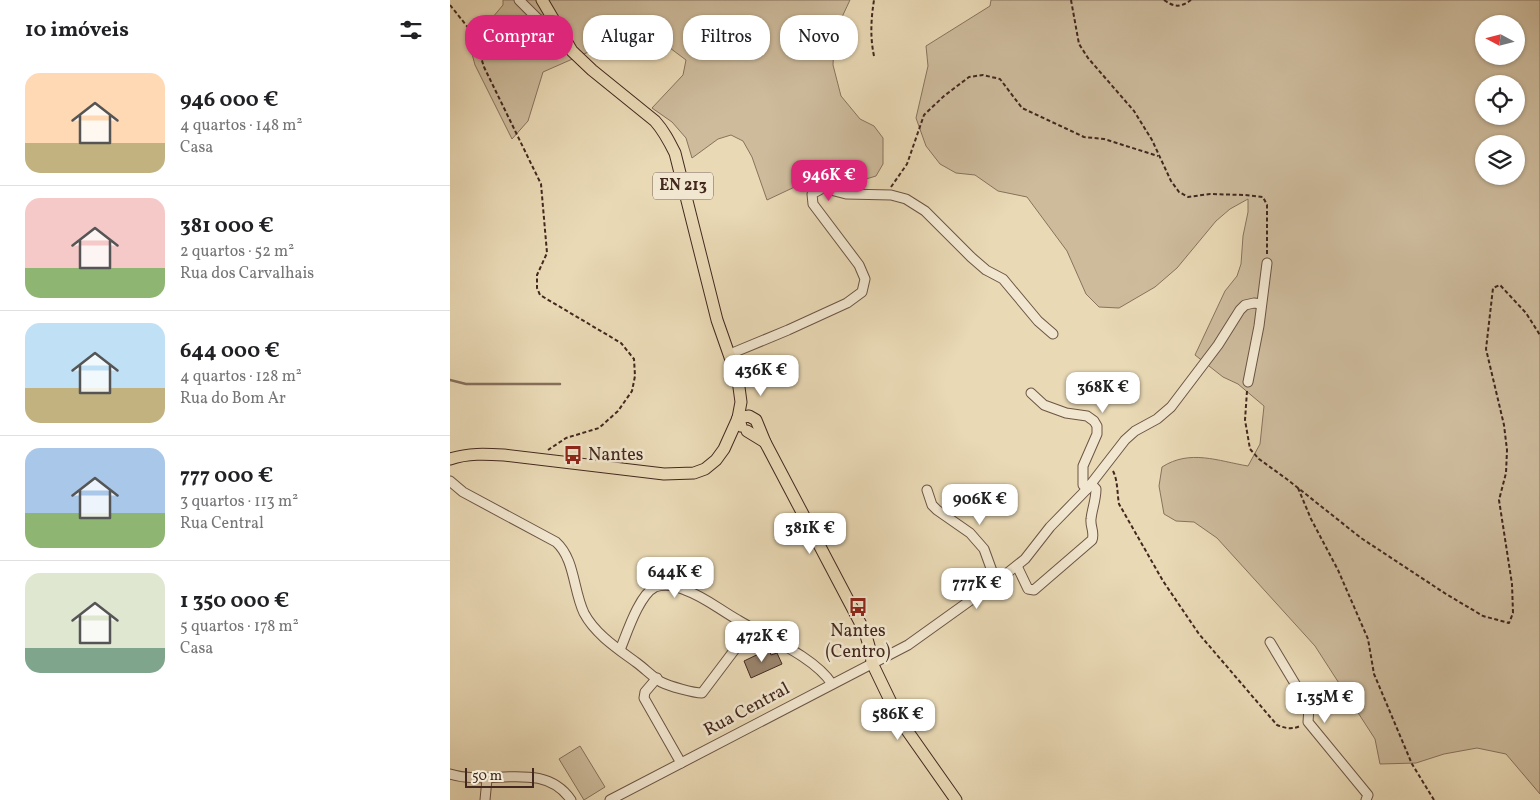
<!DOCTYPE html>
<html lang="pt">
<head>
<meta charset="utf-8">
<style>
  :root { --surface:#fff; --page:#f2f2f2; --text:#202124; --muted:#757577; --line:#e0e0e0; --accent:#db2777 }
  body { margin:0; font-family:Vollkorn,serif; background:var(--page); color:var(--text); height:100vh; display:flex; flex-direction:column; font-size:19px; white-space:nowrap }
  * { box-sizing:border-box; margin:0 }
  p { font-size:16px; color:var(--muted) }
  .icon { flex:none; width:28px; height:28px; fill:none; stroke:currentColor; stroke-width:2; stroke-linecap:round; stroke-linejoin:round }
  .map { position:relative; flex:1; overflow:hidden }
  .sheet { display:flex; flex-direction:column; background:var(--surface); width:450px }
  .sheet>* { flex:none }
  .banner { position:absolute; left:15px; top:15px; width:475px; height:45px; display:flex; gap:10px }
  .needle { width:32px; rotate:277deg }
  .buttons { position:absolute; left:1025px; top:15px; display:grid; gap:10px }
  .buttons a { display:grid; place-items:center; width:50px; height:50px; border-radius:50%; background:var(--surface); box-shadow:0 1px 4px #0004; font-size:25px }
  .scale { position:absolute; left:15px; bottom:12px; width:69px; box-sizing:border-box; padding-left:5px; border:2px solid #43281f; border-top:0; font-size:14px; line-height:18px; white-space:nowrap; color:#43281f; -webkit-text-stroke:4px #f1e6cf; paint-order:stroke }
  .price { position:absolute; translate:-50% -42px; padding:0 11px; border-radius:10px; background:#fff; color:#222; font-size:16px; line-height:32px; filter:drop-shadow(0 1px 2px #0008) }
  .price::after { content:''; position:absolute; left:50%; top:30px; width:15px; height:11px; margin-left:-8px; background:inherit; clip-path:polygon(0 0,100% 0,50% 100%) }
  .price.current { background:var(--accent); color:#fff }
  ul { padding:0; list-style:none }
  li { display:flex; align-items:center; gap:15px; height:125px; padding:0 25px }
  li+li { border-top:1px solid var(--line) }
  li span { display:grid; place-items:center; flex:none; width:140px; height:100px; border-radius:15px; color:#555 }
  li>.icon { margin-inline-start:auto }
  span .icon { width:60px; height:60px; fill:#fffc; stroke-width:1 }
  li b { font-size:21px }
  h2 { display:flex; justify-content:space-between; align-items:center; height:60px; padding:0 25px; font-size:21px }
  .pill { padding:0 18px; border-radius:20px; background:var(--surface); box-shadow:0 1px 4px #0004; font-size:18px; line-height:45px }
  .pill.current { background:var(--accent); color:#fff }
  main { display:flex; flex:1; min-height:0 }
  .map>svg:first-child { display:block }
  .green { fill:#cdbb9c; stroke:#88725e; fill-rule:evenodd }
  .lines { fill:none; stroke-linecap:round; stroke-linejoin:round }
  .stream { stroke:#856e5a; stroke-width:2.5 }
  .building { fill:#99846d; stroke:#43281f }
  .minor-casing { stroke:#6c5444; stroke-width:11 }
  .major-casing { stroke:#43281f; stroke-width:13 }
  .path { stroke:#43281f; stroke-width:2; stroke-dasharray:4 2.5; stroke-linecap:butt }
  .minor { stroke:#f1e6cf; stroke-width:9 }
  .major { stroke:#e9d9b5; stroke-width:11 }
  .labels { text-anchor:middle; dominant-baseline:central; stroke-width:5; stroke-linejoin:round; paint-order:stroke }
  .shield { fill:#f1e6cf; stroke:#776154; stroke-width:1 }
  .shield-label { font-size:16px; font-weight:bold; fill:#43281f }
  .poi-label { font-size:18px; fill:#43281f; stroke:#f1e6cf; text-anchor:start }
  .street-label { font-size:18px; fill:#43281f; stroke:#f1e6cf }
</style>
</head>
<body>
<main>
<section class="sheet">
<h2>10 imóveis<svg class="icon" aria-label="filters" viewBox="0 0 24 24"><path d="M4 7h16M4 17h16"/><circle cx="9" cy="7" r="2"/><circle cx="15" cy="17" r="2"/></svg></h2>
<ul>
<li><span style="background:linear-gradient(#ffd9b3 70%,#c2b280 0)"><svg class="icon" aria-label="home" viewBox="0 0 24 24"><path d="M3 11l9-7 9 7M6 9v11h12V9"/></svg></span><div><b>946 000 €</b><p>4 quartos · 148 m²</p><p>Casa</p></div></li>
<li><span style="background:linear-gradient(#f6c9c9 70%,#8fb573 0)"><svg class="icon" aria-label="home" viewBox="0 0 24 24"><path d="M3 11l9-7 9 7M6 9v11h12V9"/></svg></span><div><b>381 000 €</b><p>2 quartos · 52 m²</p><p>Rua dos Carvalhais</p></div></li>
<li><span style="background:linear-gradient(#bfe0f5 65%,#c2b280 0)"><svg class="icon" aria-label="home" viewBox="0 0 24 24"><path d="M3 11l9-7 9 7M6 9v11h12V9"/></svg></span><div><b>644 000 €</b><p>4 quartos · 128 m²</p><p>Rua do Bom Ar</p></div></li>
<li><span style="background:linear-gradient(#a9c7e8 65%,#8fb573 0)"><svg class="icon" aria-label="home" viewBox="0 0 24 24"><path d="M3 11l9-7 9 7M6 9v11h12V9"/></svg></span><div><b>777 000 €</b><p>3 quartos · 113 m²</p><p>Rua Central</p></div></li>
<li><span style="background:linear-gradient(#dfe7d0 75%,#7fa58c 0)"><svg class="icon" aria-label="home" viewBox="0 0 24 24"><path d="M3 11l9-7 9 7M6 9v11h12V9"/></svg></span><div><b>1 350 000 €</b><p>5 quartos · 178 m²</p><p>Casa</p></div></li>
</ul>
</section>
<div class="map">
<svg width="1090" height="800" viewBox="0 0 1090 800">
  <rect width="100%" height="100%" fill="#e9d9b5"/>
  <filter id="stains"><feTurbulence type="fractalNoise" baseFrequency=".004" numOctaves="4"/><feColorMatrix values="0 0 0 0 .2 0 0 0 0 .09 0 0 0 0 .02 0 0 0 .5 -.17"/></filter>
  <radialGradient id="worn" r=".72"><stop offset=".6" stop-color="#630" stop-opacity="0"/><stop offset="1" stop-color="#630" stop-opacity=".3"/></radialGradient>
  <!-- green -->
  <g class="green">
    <path d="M53,0H400L392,17L384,43L383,65L391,96L410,119L424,126L433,138V164L426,176L396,185L369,183L351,184L317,200L302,157L293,141L281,135L268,139L242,158L236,138L222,122L202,108L233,75L236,60L216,45L191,35H171L152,46L93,72L78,121L62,139L25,65L19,43L32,30L53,5Z"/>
    <path d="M541,0H1090V794L1056,754L1027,748L994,754L966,763L930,764L925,739L865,646L767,538L744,522L726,521L714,514L709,486L712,467C740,449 768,461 798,466L810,444L814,406L788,384L773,377L745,355L775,291L787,276L791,264L793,236L798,212V199L780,209L766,221L727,268L705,287L669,308L649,307L636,294L617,251L577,197L548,191L525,175L506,173L490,164L476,146L466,118L478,66L476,46L540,6ZM1034,24H1066V56H1034ZM1034,84H1066V116H1034ZM1034,144H1066V176H1034Z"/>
    <path d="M130,746L155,787L134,800L109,759Z"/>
  </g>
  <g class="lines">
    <!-- stream -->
    <path class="stream" d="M0,380L16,384H110"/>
  </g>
  <!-- building -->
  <path class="building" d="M319,649L321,655L327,653L332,664L301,678L294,661Z"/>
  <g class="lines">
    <!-- minor casing -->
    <g class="minor-casing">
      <g id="minor">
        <path d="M69,0L86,17L113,39"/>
        <path d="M280,354L338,330L397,303L412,292L415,279L409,265L363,204L362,194L373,188L396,194L441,195L456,199L475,211L521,257L536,270L553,279L588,321L603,334"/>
        <path d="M798,382L809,326L817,263"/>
        <path d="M581,393L594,405L616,413L637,416L644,421L647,426V434L633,466V485L637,489"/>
        <path d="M0,481L13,492L106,542C125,559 123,590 134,613C145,634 168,649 187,663C195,669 203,677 211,682C219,686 243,693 252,693L301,628"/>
        <path d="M477,490L482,505L487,510L520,533L534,549L546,582"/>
        <path d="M567,566L578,589L584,590L642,540C645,532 640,527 641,519C642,509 646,500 646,489L641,484"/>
        <path d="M820,642L859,707L858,722L918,795L916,800"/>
        <path d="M170,650C177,633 189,595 205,587C215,583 226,586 235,590C255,597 270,610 288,620C316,637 365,657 382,684"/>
        <path d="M207,678L195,692L194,698L231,763"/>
        <path d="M0,774C40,787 93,759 121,800"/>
        <path d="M35,800L37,779"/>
        <path d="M160,800L458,645L546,582L575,559L600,527L637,489L675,440L685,431L707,419L721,407L768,345L790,310L795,305L804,303L811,304"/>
      </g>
    </g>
    <!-- major casing -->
    <g class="major-casing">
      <g id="major">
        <path d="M92,0L122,51L142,70L205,121C214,131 219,141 225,153L267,320L288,380L291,402L288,418L291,426"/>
        <path d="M288,418L299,416L306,420L315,442L415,632L421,653L422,663L449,719L506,800"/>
        <path d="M297,431L315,442"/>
        <path d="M0,459C18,453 36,454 54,455L214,474L244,473L255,469L266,460L274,449L288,418"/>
      </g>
    </g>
    <!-- path -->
    <g class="path">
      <path d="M621,0L629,44L638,58L684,111L702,140L721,181L729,192L738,197L760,194L795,195L813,197L817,205V256"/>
      <path d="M714,0C724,7 730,8 741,0"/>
      <path d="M0,5L24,35L34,67L91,184L97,253L87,275V288L90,295L171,343L184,359L185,376L182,391L168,411L149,428L116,438L98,450"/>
      <path d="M424,56C420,37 421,19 424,0"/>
      <path d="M441,187L457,164L474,115L494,96L519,77L533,75L550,79L572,108L634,137L654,139L708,156"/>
      <path d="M797,391L795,420L800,449L809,459L838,480L911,538L996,594L1033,616L1059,623L1063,613L1062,584L1049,500L1056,473L1057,450L1054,425L1036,349L1043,288L1050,285L1076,313L1090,335"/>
      <path d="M663,471C668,481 667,493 669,504L713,581L749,634L827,725C835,728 841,730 850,726"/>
      <path d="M848,488L861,519L888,570L918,639L924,674L962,764L984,800"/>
    </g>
    <!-- minor -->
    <use href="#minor" class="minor"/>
    <!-- major -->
    <use href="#major" class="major"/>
  </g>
  <!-- icons -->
  <defs>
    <g id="bus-bare" transform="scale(1.5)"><path d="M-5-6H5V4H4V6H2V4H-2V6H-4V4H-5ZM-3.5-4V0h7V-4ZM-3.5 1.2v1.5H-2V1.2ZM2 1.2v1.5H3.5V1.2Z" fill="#8f2418" stroke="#f1e6cf" stroke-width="2.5" paint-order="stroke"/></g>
  </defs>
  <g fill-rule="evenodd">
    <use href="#bus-bare" x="123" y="455"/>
    <use href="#bus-bare" x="408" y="607"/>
  </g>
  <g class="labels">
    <!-- shield labels -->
    <rect class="shield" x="203" y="172.5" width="60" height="27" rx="4"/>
    <g class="shield-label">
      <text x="233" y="186">EN 213</text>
    </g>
    <!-- poi labels -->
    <g class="poi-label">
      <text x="138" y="455">Nantes</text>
      <text x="408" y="631" text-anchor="middle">Nantes<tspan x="408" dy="21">(Centro)</tspan></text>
    </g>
    <!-- street labels -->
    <g class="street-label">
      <text transform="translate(297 710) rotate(-28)">Rua Central</text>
    </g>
  </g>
  <rect width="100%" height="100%" filter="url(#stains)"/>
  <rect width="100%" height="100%" fill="url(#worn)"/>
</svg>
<div class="buttons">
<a><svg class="needle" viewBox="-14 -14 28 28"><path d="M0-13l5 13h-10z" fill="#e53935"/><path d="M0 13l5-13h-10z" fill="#757577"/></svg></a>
<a><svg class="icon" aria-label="locate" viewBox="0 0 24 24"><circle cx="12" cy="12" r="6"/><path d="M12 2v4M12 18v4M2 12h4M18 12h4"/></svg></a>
<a><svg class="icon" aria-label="layers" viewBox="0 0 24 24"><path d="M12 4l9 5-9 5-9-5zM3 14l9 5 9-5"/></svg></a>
</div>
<div class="scale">50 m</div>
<b class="price current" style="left:379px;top:202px">946K €</b>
<b class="price" style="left:311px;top:397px">436K €</b>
<b class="price" style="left:653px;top:414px">368K €</b>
<b class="price" style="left:530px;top:526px">906K €</b>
<b class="price" style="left:360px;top:555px">381K €</b>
<b class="price" style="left:225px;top:599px">644K €</b>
<b class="price" style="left:527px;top:610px">777K €</b>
<b class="price" style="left:312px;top:663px">472K €</b>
<b class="price" style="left:875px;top:724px">1.35M €</b>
<b class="price" style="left:448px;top:741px">586K €</b>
<div class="banner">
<a class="pill current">Comprar</a>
<a class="pill">Alugar</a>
<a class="pill">Filtros</a>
<a class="pill">Novo</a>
</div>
</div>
</main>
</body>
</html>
